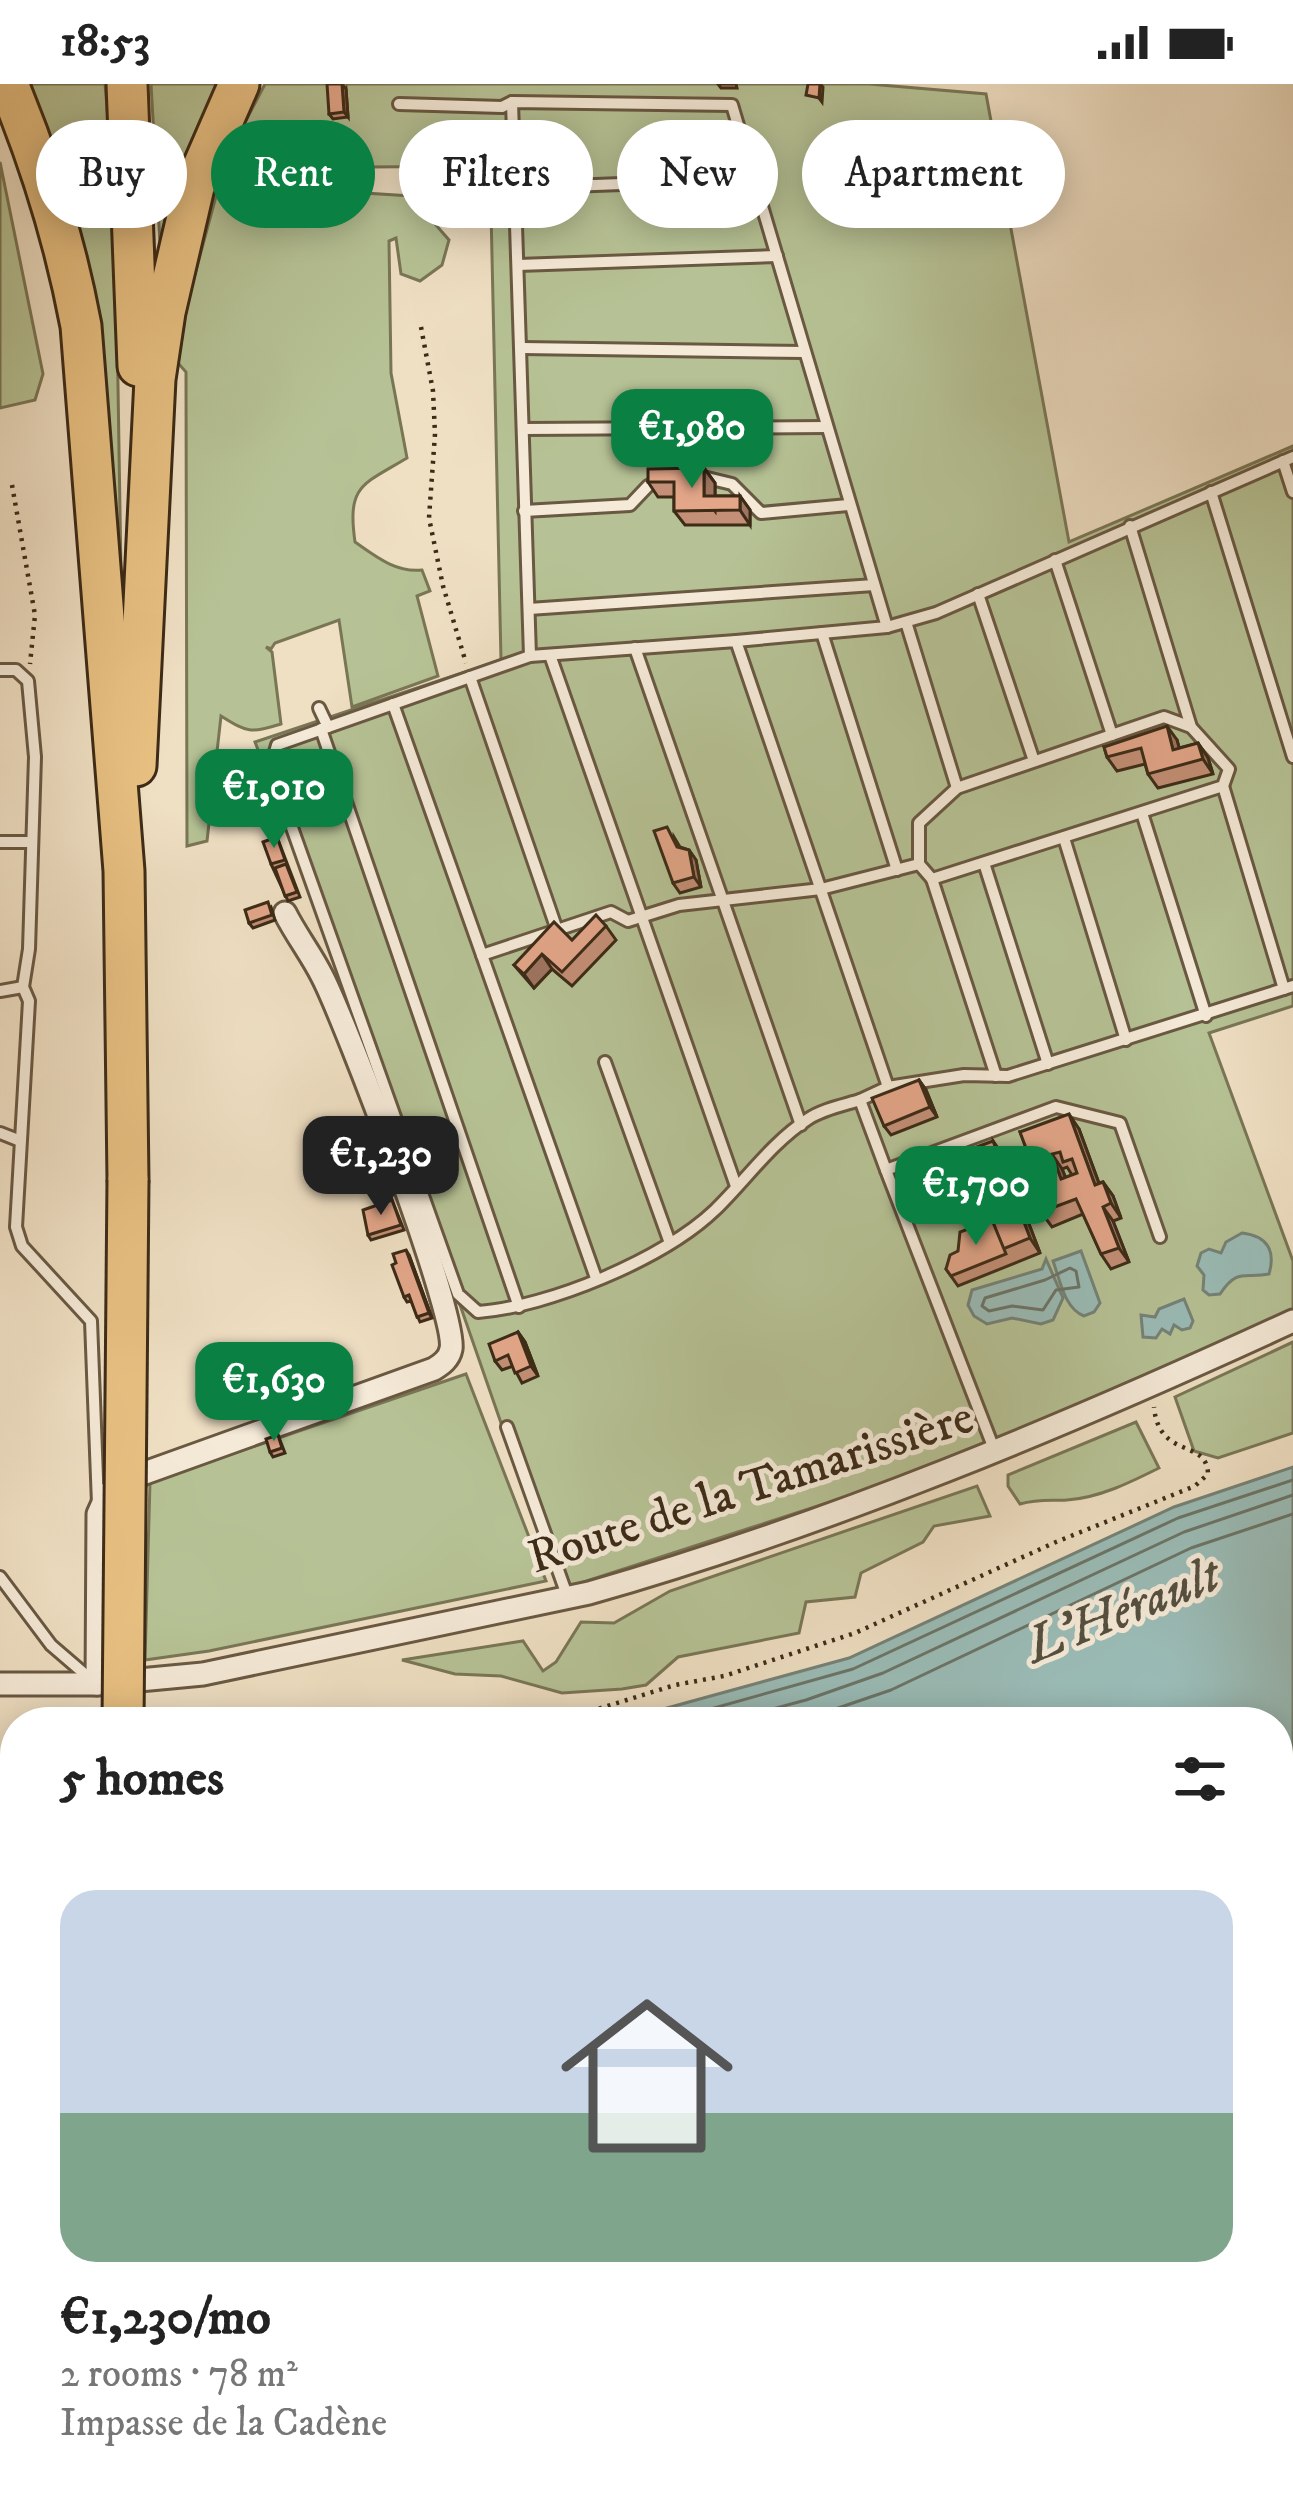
<!DOCTYPE html>
<html lang="en">
<head>
<meta charset="utf-8">
<style>
  :root { --surface:#fff; --page:#f6f6f6; --text:#222; --muted:#767676; --accent:#0b8043 }
  body { margin:0; font-family:"IM FELL DW Pica",serif; background:var(--page); color:var(--text); height:100vh; display:flex; flex-direction:column; font-size:45px; white-space:nowrap }
  * { box-sizing:border-box; margin:0 }
  p { font-size:39px; color:var(--muted) }
  .icon { flex:none; width:66px; height:66px; fill:none; stroke:currentColor; stroke-width:2; stroke-linecap:round; stroke-linejoin:round }
  .map { position:relative; flex:1; overflow:hidden }
  .details { position:absolute; left:0px; top:1623px; width:1293px; height:807px; display:flex; flex-direction:column; background:var(--surface); border-radius:48px 48px 0 0; box-shadow:0 6px 30px #0003 }
  .details>* { flex:none }
  .guide { position:absolute; left:36px; top:36px; width:1221px; height:108px; display:flex; gap:24px }
  .price { position:absolute; translate:-50% -102px; padding:0 27px; border-radius:24px; background:var(--accent); color:#fff; font-size:39px; line-height:78px; filter:drop-shadow(0 3px 6px #0008) }
  .price::after { content:''; position:absolute; left:50%; top:72px; width:36px; height:27px; margin-left:-18px; background:inherit; clip-path:polygon(0 0,100% 0,50% 100%) }
  .price.selected { background:#222; color:#fff }
  ul { padding:0; list-style:none }
  li { display:grid; align-content:center; gap:24px; height:636px; padding:0 60px }
  li span { display:grid; place-items:center; height:372px; border-radius:36px; color:#555 }
  li>.icon { margin-inline-start:auto }
  span .icon { width:216px; height:216px; fill:#fffc; stroke-width:1 }
  li b { font-size:51px }
  h2 { display:flex; justify-content:space-between; align-items:center; height:144px; padding:0 60px; font-size:51px }
  .tag { padding:0 42px; border-radius:54px; background:var(--surface); box-shadow:0 6px 30px #0003; font-size:42px; line-height:108px }
  .tag.selected { background:var(--accent); color:#fff }
  .status { display:flex; justify-content:space-between; align-items:center; height:84px; padding:0 60px; background:var(--surface); direction:ltr }
  .status svg { height:33px; fill:currentColor }
  .map>svg:first-child { display:block }
  .green { fill:#b6c295; stroke:#797656; stroke-width:3 }
  .water { fill:#9abcb7; stroke:#748277; stroke-width:3 }
  .lines { fill:none; stroke-linecap:round; stroke-linejoin:round }
  .shore { stroke:#6b7467; stroke-width:3 }
  .lane-casing { stroke:#695842; stroke-width:16 }
  .street-casing { stroke:#695842; stroke-width:27 }
  .secondary-casing { stroke:#3c2b17; stroke-width:36 }
  .highway-casing { stroke:#3c2b17; stroke-width:45 }
  .path { stroke:#3c2b17; stroke-width:4.5; stroke-dasharray:3 6; stroke-linecap:butt }
  .lane { stroke:#f5ead8; stroke-width:10 }
  .street { stroke:#f5ead8; stroke-width:21 }
  .secondary { stroke:#f5ead8; stroke-width:30 }
  .highway { stroke:#e8c082; stroke-width:39 }
  .highway-bridge-casing { stroke:#3c2b17; stroke-width:45; stroke-linecap:butt }
  .highway-bridge { stroke:#e8c082; stroke-width:39 }
  .wall { fill:#c38f76; stroke:#3c2b17; stroke-width:3; fill-rule:evenodd }
  .shaded-wall { fill:#9f7460; stroke:#3c2b17; stroke-width:3 }
  .building { fill:#e3a689; stroke:#3c2b17; stroke-width:3; fill-rule:evenodd }
  .labels { text-anchor:middle; dominant-baseline:central; stroke-width:10; stroke-linejoin:round; paint-order:stroke }
  .street-label { font-size:48px; fill:#3c2b17; stroke:#f5ead8 }
  .water-label { font-size:51px; font-style:italic; fill:#544f3f; stroke:#f5ead8 }
</style>
</head>
<body>
<div class="status"><b>18:53</b><svg viewBox="0 0 49 12"><path d="M0 12V9h3v3zM5 12V6h3v6zM10 12V3h3v9zM15 12V0h3v12zM26 1h20v11H26zM47 4h2v5h-2z"/></svg></div>
<div class="map">
<svg width="1293" height="2428" viewBox="0 0 1293 2428">
  <rect width="100%" height="100%" fill="#efdfc3"/>
  <filter id="stains"><feTurbulence type="fractalNoise" baseFrequency=".00167" numOctaves="4"/><feColorMatrix values="0 0 0 0 .2 0 0 0 0 .09 0 0 0 0 .02 0 0 0 .5 -.17"/></filter>
  <radialGradient id="worn" r=".72"><stop offset=".6" stop-color="#630" stop-opacity="0"/><stop offset="1" stop-color="#630" stop-opacity=".3"/></radialGradient>
  <!-- green -->
  <g class="green">
    <path d="M30,0H105L115,116L122,551C106,366 104,173 30,0Z"/>
    <path d="M151,0H219L167,129L160,159Z"/>
    <path d="M265,0H869L986,10L1069,458L1293,362V922L1209,949L1293,1177V1230L978,1370L559,1506L349,901L255,658L501,576L490,82L370,83L365,109L444,114L435,140L449,156L442,181L420,197L401,190L396,154L389,157L391,289L407,374C362,401 347,401 355,458C375,472 396,489 422,486L430,507L417,512L438,592L352,623L339,536L275,559L271,565L266,563L272,568L281,640C250,649 248,649 221,632L207,757L187,762L186,288L178,279L187,220L226,75Z"/>
    <path d="M0,78L43,290L35,316L0,324Z"/>
    <path d="M1293,1258V1349L1218,1374L1194,1367L1175,1313Z"/>
    <path d="M466,1290L546,1497L209,1567L145,1576L150,1398Z"/>
    <path d="M1136,1338L1159,1384C1131,1398 1099,1414 1067,1416C1049,1417 1038,1415 1020,1420L1008,1402V1391Z"/>
    <path d="M977,1402L990,1432L934,1442L923,1458L861,1489L855,1513L806,1518L799,1549L678,1573L646,1601L622,1605L562,1609L501,1592L455,1590L402,1576L523,1557L543,1587L556,1578L581,1538L614,1539L670,1507Z"/>
    <path d="M15,2177V2415H98L97,2428H0V2179Z"/>
    <path d="M153,2415H478L484,2428H153Z"/>
    <path d="M631,2415H949L938,2428H574Z"/>
  </g>
  <!-- water -->
  <g class="water">
    <path d="M1242,1149C1267,1152 1276,1166 1269,1190C1245,1195 1238,1183 1220,1210L1209,1211L1203,1206L1204,1191L1197,1182L1201,1169L1209,1165L1221,1169L1226,1158Z"/>
    <path d="M1081,1167L1100,1219L1094,1228L1084,1232C1064,1224 1060,1196 1053,1177Z"/>
    <path d="M1046,1175L1063,1214L1053,1236L1041,1240L1012,1234L987,1240L974,1232L968,1221L972,1206L1042,1185Z"/>
    <path d="M1184,1215L1193,1237L1190,1244L1182,1246L1174,1241L1170,1250L1162,1245L1156,1254L1143,1253L1141,1231L1155,1233L1159,1225Z"/>
    <path d="M1293,1383V1665L1278,1671V1638H616L849,1574L1174,1423Z"/>
    <path d="M0,1754L15,1755V2014L0,2015Z"/>
    <path d="M425,2417L493,2419L496,2427L373,2428Z"/>
  </g>
  <g class="lines">
    <!-- shore -->
    <g class="shore">
      <path d="M1070,1184L1076,1187L1079,1203L1056,1206L1043,1226L1012,1222L989,1227L982,1222L985,1214L1045,1196Z"/>
      <path d="M664,1638L853,1585L1178,1434L1293,1396"/>
      <path d="M724,1638L806,1616L883,1589L1184,1448L1293,1411"/>
      <path d="M797,1638L891,1606L1191,1464L1293,1430"/>
    </g>
    <!-- lane casing -->
    <g class="lane-casing">
      <g id="lane">
        <path d="M399,20L502,23L512,18"/>
        <path d="M516,104L754,95"/>
        <path d="M518,181L777,172"/>
        <path d="M522,264L805,268"/>
        <path d="M524,345L827,343"/>
        <path d="M1283,377L1293,408"/>
        <path d="M703,393L732,400L761,429L848,421"/>
        <path d="M1211,408L1293,673"/>
        <path d="M524,427L630,421L648,402L661,395"/>
        <path d="M1130,442L1191,643"/>
        <path d="M1055,476L1112,651"/>
        <path d="M978,510L1034,677"/>
        <path d="M529,525L874,501"/>
        <path d="M906,538L957,704"/>
        <path d="M887,543L936,529L1293,373"/>
        <path d="M822,549L897,786"/>
        <path d="M736,557L887,543L732,21L512,18L530,572L277,661L273,675L285,724L458,1210L478,1228C548,1223 664,1175 715,1126C746,1096 771,1059 808,1035C823,1025 844,1021 860,1016"/>
        <path d="M635,564L801,1041"/>
        <path d="M550,571L736,1102"/>
        <path d="M530,572L736,557L888,1003L860,1016L886,1086"/>
        <path d="M0,586H16L28,597L35,673L29,865L23,903L29,917L16,1143L22,1162L91,1237L98,1420"/>
        <path d="M470,593L557,846"/>
        <path d="M393,620L482,871L611,828L628,837L679,821L821,805L919,780L932,795L1223,702L1229,685L1191,643L1164,633L957,704L919,739V780"/>
        <path d="M319,624L328,643"/>
        <path d="M321,645L519,1223"/>
        <path d="M1223,702L1284,905"/>
        <path d="M1142,729L1206,932"/>
        <path d="M1064,754L1126,956"/>
        <path d="M0,758H32"/>
        <path d="M984,779L1048,980"/>
        <path d="M932,795L996,992"/>
        <path d="M482,871L596,1194"/>
        <path d="M0,907L23,903"/>
        <path d="M605,978L670,1159"/>
        <path d="M888,1003L964,991L1008,992L1293,902"/>
        <path d="M0,1049L18,1056"/>
        <path d="M507,1343L568,1514"/>
        <path d="M994,1365L886,1086L1056,1023L1120,1039L1160,1153"/>
        <path d="M0,1493L51,1561L94,1598"/>
      </g>
    </g>
    <!-- street casing -->
    <g class="street-casing">
      <g id="street">
        <path d="M0,1600H97L203,1590L589,1509C831,1440 1065,1342 1293,1237"/>
        <path d="M97,1600L98,1430L107,1410L128,1395L434,1285C442,1280 449,1275 451,1265C458,1232 345,936 322,892C311,870 296,851 285,829"/>
        <path d="M1278,2040L1293,2032"/>
        <path d="M1278,2111L1293,2140"/>
        <path d="M1278,2285L1293,2279"/>
        <path d="M1278,2337L1293,2329"/>
        <path d="M1278,2403L1287,2428"/>
        <path d="M1040,2428L1050,2415"/>
      </g>
    </g>
    <!-- secondary casing -->
    <g class="secondary-casing">
      <g id="secondary">
        <path d="M1278,1710L1293,1704"/>
        <path d="M0,2117L15,2122"/>
        <path d="M0,2160L15,2158"/>
        <path d="M513,2415L519,2428"/>
      </g>
    </g>
    <!-- highway casing -->
    <g class="highway-casing">
      <g id="highway">
        <path d="M8,0C41,79 65,157 81,242L124,787L128,1096"/>
        <path d="M127,0L138,282"/>
        <path d="M136,682L155,295L165,228L194,103L239,0"/>
        <path d="M116,2428V2415"/>
      </g>
    </g>
    <!-- path -->
    <g class="path">
      <path d="M421,243L433,307L435,350L429,434L443,502L466,579"/>
      <path d="M12,401L35,531L30,580"/>
      <path d="M556,1638L675,1601L724,1592L855,1549L1056,1458L1195,1402L1208,1390C1207,1354 1159,1376 1154,1323"/>
    </g>
    <!-- lane -->
    <use href="#lane" class="lane"/>
    <!-- street -->
    <use href="#street" class="street"/>
    <!-- secondary -->
    <use href="#secondary" class="secondary"/>
    <!-- highway -->
    <use href="#highway" class="highway"/>
    <!-- highway-bridge casing -->
    <g class="highway-bridge-casing">
      <path id="highway-bridge" d="M123,1638L128,1096"/>
    </g>
    <!-- highway-bridge -->
    <use href="#highway-bridge" class="highway-bridge"/>
  </g>
  <!-- wall -->
  <g class="wall">
    <path d="M718,0H736L737,4H721Z"/>
    <path d="M346,5L348,33L333,35L329,30Z"/>
    <path d="M334,87L338,92L339,105L328,106L324,101Z"/>
    <path d="M704,384L715,399V412H740L750,426V441H685L674,427V413H658L648,398Z"/>
    <path d="M1177,656L1179,664L1198,659L1208,674L1213,690L1158,704L1148,690L1145,680L1117,687L1107,673L1104,663Z"/>
    <path d="M277,753L300,813L288,817L271,780Z"/>
    <path d="M674,753L680,763L689,766L696,776L701,803L680,809L673,799Z"/>
    <path d="M271,823L275,836L253,844L249,839Z"/>
    <path d="M606,842L616,856L572,902L552,885L534,904L514,881Z"/>
    <path d="M919,996L926,1006L937,1033L891,1051L884,1042Z"/>
    <path d="M1079,1045L1099,1099L1103,1098L1113,1112L1121,1134L1113,1137L1129,1178L1111,1185L1101,1170L1083,1130L1052,1143L1041,1128V1104L1020,1048ZM1067,1083L1072,1091L1066,1094L1062,1085Z"/>
    <path d="M993,1057L1003,1072L1040,1169L958,1202L946,1185L958,1167L992,1136Z"/>
    <path d="M392,1116L404,1146L371,1156L368,1151Z"/>
    <path d="M409,1171L432,1234L420,1238L411,1217L407,1218L404,1213Z"/>
    <path d="M518,1248L525,1258L538,1292L522,1299L513,1282L502,1286L495,1277Z"/>
    <path d="M278,1351L285,1369L273,1373L270,1368Z"/>
    <path d="M1293,1904V1951L1278,1956V1909Z"/>
    <path d="M0,2183L12,2187L14,2196L0,2199Z"/>
  </g>
  <!-- shaded-wall -->
  <g class="shaded-wall">
    <path d="M342,0L346,5L348,33L344,28Z"/>
    <path d="M820,0L823,3L822,18L819,14Z"/>
    <path d="M704,384L715,399V427L704,412Z"/>
    <path d="M740,412L750,426V441L740,426Z"/>
    <path d="M1167,642L1177,656L1184,681L1173,666Z"/>
    <path d="M1198,659L1208,674L1213,690L1203,675Z"/>
    <path d="M689,766L696,776L701,803L694,793Z"/>
    <path d="M542,870L552,885L534,904L524,890Z"/>
    <path d="M919,996L926,1006L937,1033L930,1023Z"/>
    <path d="M1069,1030L1079,1045L1105,1116L1095,1101Z"/>
    <path d="M993,1057L1003,1072L1040,1169L1030,1154Z"/>
    <path d="M1052,1070L1062,1085L1072,1110L1061,1095Z"/>
    <path d="M1103,1098L1113,1112L1121,1134L1111,1119Z"/>
    <path d="M1103,1123L1113,1137L1129,1178L1119,1164Z"/>
    <path d="M406,1166L409,1171L432,1234L429,1229Z"/>
    <path d="M518,1248L525,1258L538,1292L531,1282Z"/>
    <path d="M991,2415H1004L995,2428H981Z"/>
  </g>
  <!-- building -->
  <g class="building">
    <path d="M327,0H342L344,28L329,30Z"/>
    <path d="M808,0H820L819,14L806,11Z"/>
    <path d="M334,87L335,100L324,101L323,88Z"/>
    <path d="M704,384V412H740V426L674,427V398H648V385Z"/>
    <path d="M1167,642L1173,666L1198,659L1203,675L1148,690L1141,664L1107,673L1104,663Z"/>
    <path d="M667,743L677,763L689,766L694,793L673,799L654,747Z"/>
    <path d="M277,753L285,776L271,780L263,758Z"/>
    <path d="M286,780L297,808L285,812L275,784Z"/>
    <path d="M268,818L272,831L249,839L245,826Z"/>
    <path d="M596,831L606,842L562,888L542,870L524,890L514,881L554,838L572,856Z"/>
    <path d="M919,996L930,1023L884,1042L872,1014Z"/>
    <path d="M1069,1030L1095,1101L1103,1098L1111,1119L1103,1123L1119,1164L1101,1170L1076,1115L1041,1128L1033,1107L1041,1104L1020,1048ZM1060,1068L1063,1078L1072,1075L1077,1089L1061,1095L1052,1070Z"/>
    <path d="M993,1057L1030,1154L1003,1165L966,1067Z"/>
    <path d="M392,1116L401,1141L368,1151L363,1126Z"/>
    <path d="M992,1136L1006,1170L951,1192L946,1185L950,1171L958,1167L960,1148Z"/>
    <path d="M406,1166L429,1229L417,1233L409,1211L404,1213L392,1181L396,1179L393,1170Z"/>
    <path d="M518,1248L531,1282L515,1289L508,1271L495,1277L489,1260Z"/>
    <path d="M278,1351L282,1364L270,1368L266,1355Z"/>
    <path d="M1288,1814L1293,1827V1834L1287,1836L1280,1817Z"/>
    <path d="M1293,1904V1938L1278,1944V1909Z"/>
    <path d="M8,2182L10,2191L0,2193V2183Z"/>
    <path d="M1293,2290V2302L1288,2305L1283,2295Z"/>
    <path d="M960,2415H991L981,2428H952Z"/>
    <path d="M1088,2415L1093,2421L1085,2428H1075Z"/>
    <path d="M1116,2415H1129L1130,2416L1121,2422L1125,2428Z"/>
    <path d="M1129,2415H1163L1172,2428H1125L1121,2422L1130,2416Z"/>
    <path d="M1245,2418L1251,2427L1250,2428H1231Z"/>
  </g>
  <g class="labels">
    <!-- street labels -->
    <g class="street-label">
      <text transform="translate(751 1404) rotate(-18)">Route de la Tamarissière</text>
    </g>
    <!-- water labels -->
    <g class="water-label">
      <text transform="translate(1123 1527) rotate(-22)">L'Hérault</text>
    </g>
  </g>
  <rect width="100%" height="100%" filter="url(#stains)"/>
  <rect width="100%" height="100%" fill="url(#worn)"/>
</svg>
<b class="price" style="left:692px;top:407px">€1,980</b>
<b class="price" style="left:274px;top:767px">€1,010</b>
<b class="price selected" style="left:381px;top:1134px">€1,230</b>
<b class="price" style="left:976px;top:1164px">€1,700</b>
<b class="price" style="left:274px;top:1360px">€1,630</b>
<div class="guide">
<a class="tag">Buy</a>
<a class="tag selected">Rent</a>
<a class="tag">Filters</a>
<a class="tag">New</a>
<a class="tag">Apartment</a>
</div>
<section class="details">
<h2>5 homes<svg class="icon" aria-label="filters" viewBox="0 0 24 24"><path d="M4 7h16M4 17h16"/><circle cx="9" cy="7" r="2"/><circle cx="15" cy="17" r="2"/></svg></h2>
<ul>
<li><span style="background:linear-gradient(#c9d6e8 60%,#7fa58c 0)"><svg class="icon" aria-label="home" viewBox="0 0 24 24"><path d="M3 11l9-7 9 7M6 9v11h12V9"/></svg></span><div><b>€1,230/mo</b><p>2 rooms · 78 m²</p><p>Impasse de la Cadène</p></div></li>
</ul>
</section>
</div>
</body>
</html>
